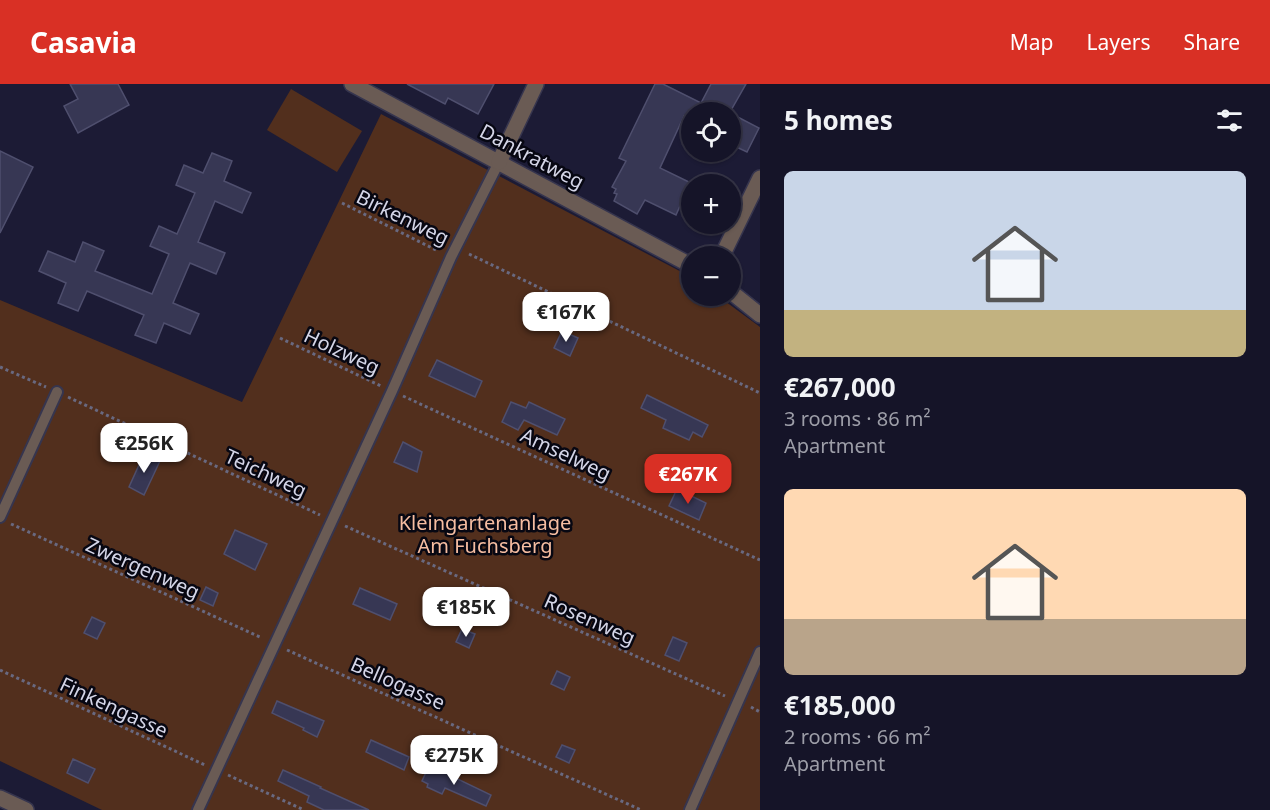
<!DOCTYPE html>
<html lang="en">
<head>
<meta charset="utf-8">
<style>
  :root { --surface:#151428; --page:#1e1d30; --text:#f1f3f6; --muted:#9d9ea8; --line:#343345; --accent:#d93025 }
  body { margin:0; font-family:"Noto Sans",sans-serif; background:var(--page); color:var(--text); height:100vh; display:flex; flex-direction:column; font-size:22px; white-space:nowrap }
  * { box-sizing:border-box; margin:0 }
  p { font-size:20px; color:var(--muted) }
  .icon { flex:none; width:33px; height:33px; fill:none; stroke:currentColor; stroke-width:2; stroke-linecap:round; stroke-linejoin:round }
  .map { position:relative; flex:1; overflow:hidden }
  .drawer { display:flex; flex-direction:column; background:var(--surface); width:510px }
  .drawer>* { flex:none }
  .fabs { position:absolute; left:681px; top:18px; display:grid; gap:12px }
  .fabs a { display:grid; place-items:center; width:60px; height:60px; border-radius:50%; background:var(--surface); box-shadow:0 2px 4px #0004,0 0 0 2px var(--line); font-size:30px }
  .price { position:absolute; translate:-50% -51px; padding:0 14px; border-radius:12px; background:#fff; color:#222; font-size:20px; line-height:39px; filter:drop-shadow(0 2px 3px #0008) }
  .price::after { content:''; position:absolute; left:50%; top:36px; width:18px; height:14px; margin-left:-9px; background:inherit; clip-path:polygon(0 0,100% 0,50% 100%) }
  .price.current { background:var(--accent); color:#fff }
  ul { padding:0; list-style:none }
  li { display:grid; align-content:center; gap:12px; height:318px; padding:0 24px }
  li span { display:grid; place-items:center; height:186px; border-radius:9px; color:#555 }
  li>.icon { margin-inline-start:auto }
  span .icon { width:108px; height:108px; fill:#fffc; stroke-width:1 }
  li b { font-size:26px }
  h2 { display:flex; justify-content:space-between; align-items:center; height:72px; padding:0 24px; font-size:26px }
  header { display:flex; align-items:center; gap:36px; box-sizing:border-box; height:84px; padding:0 30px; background:var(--accent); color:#fff }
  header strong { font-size:28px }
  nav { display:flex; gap:33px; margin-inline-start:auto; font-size:21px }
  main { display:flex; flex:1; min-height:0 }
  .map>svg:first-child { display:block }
  .green { fill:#522f1d }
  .building { fill:#373754; stroke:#4f4f6e; stroke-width:1.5 }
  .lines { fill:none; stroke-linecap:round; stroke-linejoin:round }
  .lane-casing { stroke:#36354e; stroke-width:14 }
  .street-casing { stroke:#36354e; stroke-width:18 }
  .path { stroke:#696980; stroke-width:3; stroke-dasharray:3 3; stroke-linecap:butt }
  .lane { stroke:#6a5b54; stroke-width:10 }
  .street { stroke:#6a5b54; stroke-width:15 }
  .labels { text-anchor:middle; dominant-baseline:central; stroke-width:5; stroke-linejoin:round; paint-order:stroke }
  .street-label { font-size:20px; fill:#d4d5e7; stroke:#070712 }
  .park-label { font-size:20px; fill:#f6bda1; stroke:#070712 }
</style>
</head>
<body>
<header>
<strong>Casavia</strong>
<nav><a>Map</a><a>Layers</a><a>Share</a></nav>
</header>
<main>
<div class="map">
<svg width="760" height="726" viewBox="0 0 760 726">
  <rect width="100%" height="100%" fill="#1c1b35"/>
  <!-- green -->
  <g class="green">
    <path d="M291,5L362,47L337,88L267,46Z"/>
    <path d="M381,30L691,193L692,212H718L760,243V726H102L0,677V216L242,318Z"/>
  </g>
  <!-- building -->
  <g class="building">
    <path d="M70,0H118L129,21L78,49L64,22L78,15Z"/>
    <path d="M407,0H494L478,30L448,14L445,20Z"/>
    <path d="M655,0H663L701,19L711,0H746L730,28H692V35L684,32L660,84L693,100H692V110L685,124L680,122L676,131L645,116L637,130L614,117L617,110L614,109L616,105L612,103L626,77L619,74Z"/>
    <path d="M730,29L759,44L747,68L730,60Z"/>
    <path d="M0,67L33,83L0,149Z"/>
    <path d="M212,69L232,77L224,97L251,109L242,129L215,117L198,158L225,169L216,190L190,179L173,219L199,230L190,250L164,239L156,259L135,251L144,231L87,207L78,227L58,219L66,199L39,187L48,167L75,178L83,158L104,167L95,187L152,210L169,170L150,162L159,142L177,150L195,109L176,101L184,81L203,89Z"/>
    <path d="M562,247L578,254L570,272L554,264Z"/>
    <path d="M437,276L482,297L475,313L429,292Z"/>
    <path d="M647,311L708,341L702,353L693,348L689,356L663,344L666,336L641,324Z"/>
    <path d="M511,318L526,324L529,318L565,335L557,351L524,336L518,346L502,338Z"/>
    <path d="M403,358L422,368L417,388L394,378Z"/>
    <path d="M144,370L160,377L144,411L129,403Z"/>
    <path d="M677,405L706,419L699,436L669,422Z"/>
    <path d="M235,446L267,460L255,486L224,470Z"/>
    <path d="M206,503L218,509L213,522L200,516Z"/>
    <path d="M360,504L397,520L390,536L353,520Z"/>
    <path d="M92,533L105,539L97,555L84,549Z"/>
    <path d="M462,545L475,550L469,564L456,558Z"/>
    <path d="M673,553L687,559L679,577L665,571Z"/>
    <path d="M557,587L570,593L564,606L551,600Z"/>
    <path d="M277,617L324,637L317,653L303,646L304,644L272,629Z"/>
    <path d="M371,656L409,673L404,686L366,668Z"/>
    <path d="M562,661L575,666L569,679L556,673Z"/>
    <path d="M73,675L95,685L88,699L67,689Z"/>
    <path d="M428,684L434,687L435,684L491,711L486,722L445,704L442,710L427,703L428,700L422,697Z"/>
    <path d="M283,686L321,703L320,704L369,726H324L307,718L309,712L278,697Z"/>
  </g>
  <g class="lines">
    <!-- lane casing -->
    <g class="lane-casing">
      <g id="lane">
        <path d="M0,433L57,308"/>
        <path d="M198,726L392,307L451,173L499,78"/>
        <path d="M690,726L760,568"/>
      </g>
    </g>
    <!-- street casing -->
    <g class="street-casing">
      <g id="street">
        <path d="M352,0L692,182"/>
        <path d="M499,78L536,0"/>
        <path d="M722,172L760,94"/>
        <path d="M730,207L760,231"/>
        <path d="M0,714L26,726"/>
      </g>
    </g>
    <!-- path -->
    <g class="path">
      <path d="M342,119L438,167"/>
      <path d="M469,170L760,309"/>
      <path d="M280,254L381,302"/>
      <path d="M0,283L46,303"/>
      <path d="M403,312L760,476"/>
      <path d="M68,313L320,431"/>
      <path d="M11,440L262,554"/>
      <path d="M345,442L725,612"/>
      <path d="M287,566L641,726"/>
      <path d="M0,586L205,681"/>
      <path d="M751,623L760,628"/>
      <path d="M228,691L304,726"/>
    </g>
    <!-- lane -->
    <use href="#lane" class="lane"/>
    <!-- street -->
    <use href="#street" class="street"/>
  </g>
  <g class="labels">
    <!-- street labels -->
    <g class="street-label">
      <text transform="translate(532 72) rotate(28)">Dankratweg</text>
      <text transform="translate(403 133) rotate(26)">Birkenweg</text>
      <text transform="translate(342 267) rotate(25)">Holzweg</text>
      <text transform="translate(566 370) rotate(25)">Amselweg</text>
      <text transform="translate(266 389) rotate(25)">Teichweg</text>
      <text transform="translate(143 484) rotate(24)">Zwergenweg</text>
      <text transform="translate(590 535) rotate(24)">Rosenweg</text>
      <text transform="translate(398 599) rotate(24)">Bellogasse</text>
      <text transform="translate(114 623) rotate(25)">Finkengasse</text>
    </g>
    <!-- park labels -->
    <g class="park-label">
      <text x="485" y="438">Kleingartenanlage<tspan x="485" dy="23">Am Fuchsberg</tspan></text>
    </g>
  </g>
</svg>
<div class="fabs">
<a><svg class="icon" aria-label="locate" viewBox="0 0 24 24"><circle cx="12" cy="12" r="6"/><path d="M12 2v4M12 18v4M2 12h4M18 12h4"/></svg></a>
<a>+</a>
<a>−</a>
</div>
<b class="price" style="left:566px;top:259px">€167K</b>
<b class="price" style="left:144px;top:390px">€256K</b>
<b class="price current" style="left:688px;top:421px">€267K</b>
<b class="price" style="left:466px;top:554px">€185K</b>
<b class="price" style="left:454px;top:702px">€275K</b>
</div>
<section class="drawer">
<h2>5 homes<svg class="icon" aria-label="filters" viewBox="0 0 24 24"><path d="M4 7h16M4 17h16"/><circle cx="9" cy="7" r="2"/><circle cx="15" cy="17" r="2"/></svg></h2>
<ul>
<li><span style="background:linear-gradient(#c9d6e8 75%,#c2b280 0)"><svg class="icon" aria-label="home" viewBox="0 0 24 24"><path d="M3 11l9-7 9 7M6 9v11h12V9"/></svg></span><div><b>€267,000</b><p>3 rooms · 86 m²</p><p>Apartment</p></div></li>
<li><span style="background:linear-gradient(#ffd9b3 70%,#b9a48a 0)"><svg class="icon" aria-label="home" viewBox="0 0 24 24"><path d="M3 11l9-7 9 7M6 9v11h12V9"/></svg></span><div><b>€185,000</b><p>2 rooms · 66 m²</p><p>Apartment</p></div></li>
</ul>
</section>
</main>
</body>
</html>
